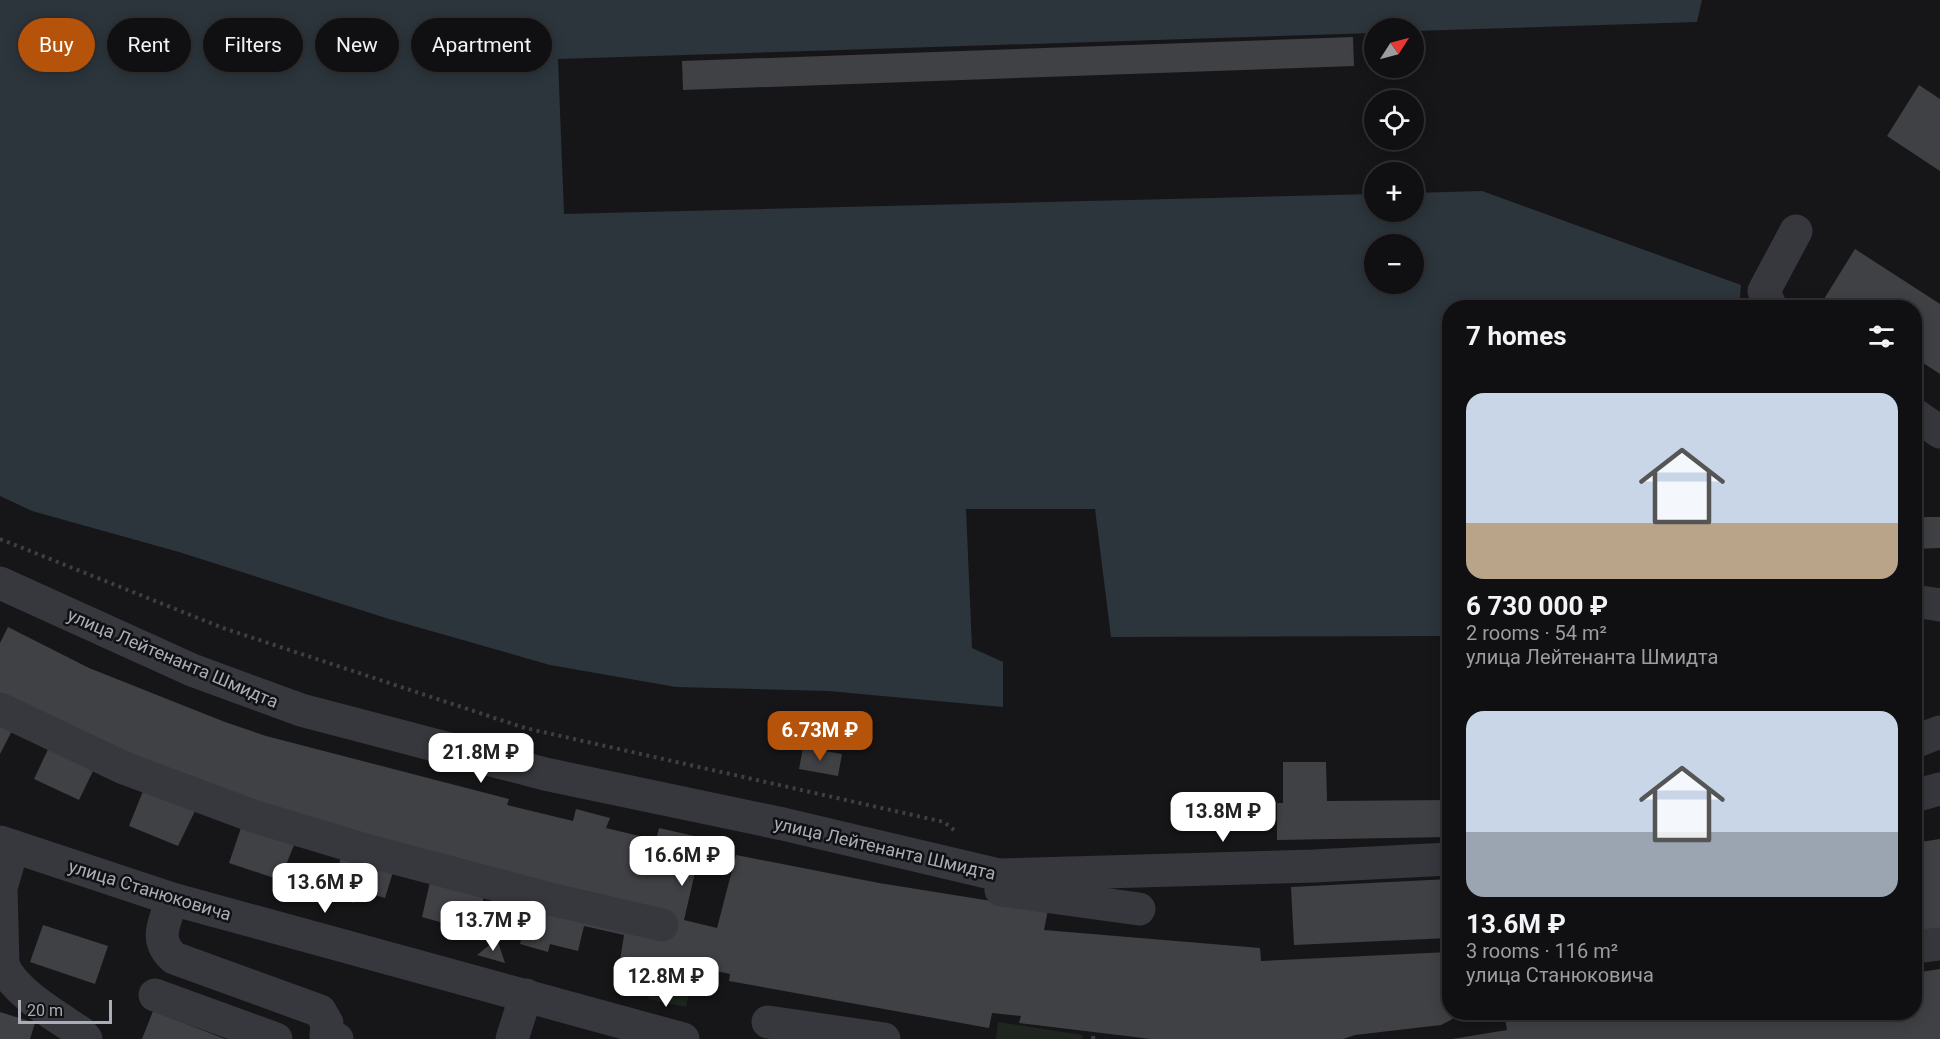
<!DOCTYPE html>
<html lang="en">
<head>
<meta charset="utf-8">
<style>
  :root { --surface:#101012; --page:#1e1e20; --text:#f1f3f6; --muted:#9c9d9f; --line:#303032; --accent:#b45309 }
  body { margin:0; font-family:Roboto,sans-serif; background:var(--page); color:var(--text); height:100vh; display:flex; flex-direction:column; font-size:22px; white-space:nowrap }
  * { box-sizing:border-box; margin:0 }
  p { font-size:20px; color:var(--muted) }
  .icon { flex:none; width:33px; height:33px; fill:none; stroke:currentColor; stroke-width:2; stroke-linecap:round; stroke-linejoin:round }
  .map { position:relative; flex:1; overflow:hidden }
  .details { position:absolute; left:1442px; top:300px; width:480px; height:720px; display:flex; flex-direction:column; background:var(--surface); border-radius:24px; box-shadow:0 3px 15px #0003,0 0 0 2px var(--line) }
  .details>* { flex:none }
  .banner { position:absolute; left:18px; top:18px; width:570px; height:54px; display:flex; gap:12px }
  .needle { width:39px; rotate:54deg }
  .tools { position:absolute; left:1364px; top:18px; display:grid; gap:12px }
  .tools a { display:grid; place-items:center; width:60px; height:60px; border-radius:50%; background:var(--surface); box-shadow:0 3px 15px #0003,0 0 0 2px var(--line); font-size:30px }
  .scale { position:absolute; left:18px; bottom:15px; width:94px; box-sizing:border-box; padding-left:6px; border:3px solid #a8adb8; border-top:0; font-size:16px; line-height:21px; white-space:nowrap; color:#a8adb8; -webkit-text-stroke:4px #111113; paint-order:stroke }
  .price { position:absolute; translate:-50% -51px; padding:0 14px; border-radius:12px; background:#fff; color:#222; font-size:20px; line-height:39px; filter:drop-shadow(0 2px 3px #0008) }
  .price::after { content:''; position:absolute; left:50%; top:36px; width:18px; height:14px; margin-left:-9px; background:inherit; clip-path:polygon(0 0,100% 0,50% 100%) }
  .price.selected { background:var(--accent); color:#fff }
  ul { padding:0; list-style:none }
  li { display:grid; align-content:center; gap:12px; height:318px; padding:0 24px }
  li span { display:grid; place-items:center; height:186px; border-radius:18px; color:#555 }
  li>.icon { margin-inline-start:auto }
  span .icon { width:108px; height:108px; fill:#fffc; stroke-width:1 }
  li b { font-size:26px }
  h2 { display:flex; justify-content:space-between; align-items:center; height:72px; padding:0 24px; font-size:26px }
  .pill { padding:0 21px; border-radius:27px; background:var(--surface); box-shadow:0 3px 15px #0003,0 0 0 2px var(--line); font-size:21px; line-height:54px }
  .pill.selected { background:var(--accent); color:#fff }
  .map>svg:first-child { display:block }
  .green { fill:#1e261f }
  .water { fill:#2c353c; fill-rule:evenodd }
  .building { fill:#404145 }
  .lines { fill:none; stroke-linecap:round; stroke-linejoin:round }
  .path { stroke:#3d3f44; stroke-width:4; stroke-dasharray:3 4.5; stroke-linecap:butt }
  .minor { stroke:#37383d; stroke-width:33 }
  .labels { text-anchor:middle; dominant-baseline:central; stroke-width:5; stroke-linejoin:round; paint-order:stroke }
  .street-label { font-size:18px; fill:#a8adb8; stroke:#111113 }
</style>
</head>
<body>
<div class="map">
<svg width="1940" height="1039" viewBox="0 0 1940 1039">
  <rect width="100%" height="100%" fill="#161618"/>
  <!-- green -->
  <g class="green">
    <path d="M679,969L694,972L686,1007L648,999L650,989L673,994Z"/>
    <path d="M998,1022L1083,1035L1082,1039H996Z"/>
  </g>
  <!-- water -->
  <path class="water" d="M0,0H1702L1697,22L1413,31V28H1374V33L558,59L564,214L1374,194V212H1413V193L1482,191L1741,285L1739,307L1449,308V636L1111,637L1095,509H966L972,648L1003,662V707L828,691L676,687L550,665L389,619L179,552L32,511L0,496ZM1374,244H1413V284H1374Z"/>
  <!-- building -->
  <g class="building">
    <path d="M1353,37L1354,66L683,90L682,61Z"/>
    <path d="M1919,85L1940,99V171L1887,136Z"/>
    <path d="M1855,249L1940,304V374L1914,357V308H1837L1824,299Z"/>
    <path d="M1914,517H1940V548L1914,549Z"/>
    <path d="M8,627L89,668L225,722L266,736L509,799L507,805L573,821L576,809L610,818L606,828L656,840L659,828L703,838L684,920L717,928L736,855L879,883L1048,910L1044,930L1260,948L1261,961L1449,952V1012H1458L1451,1020L1441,1025L1355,1035L1343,1039H1151L1019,1023L1021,1016L992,1013L989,1028L729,981L730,974L674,962L670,979L642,972V978L618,973L624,935L584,926L578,951L550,944L548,952L520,944L530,905L485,893L476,927L448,920L447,924L422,917L430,882L393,872L385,898L358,890L354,903L331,896L341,857L294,845L280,880L229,863L242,825L196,809L178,846L129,826L143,791L93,771L79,800L34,779L51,743L15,725L0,754V643Z"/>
    <path d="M803,747L842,754L838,776L799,769Z"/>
    <path d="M1283,762H1326L1327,801L1449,800V837L1277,840V803H1283Z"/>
    <path d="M1940,839V928L1914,931V843Z"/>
    <path d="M1449,879V938L1294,945L1291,887Z"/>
    <path d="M43,925L108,946L95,984L30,962Z"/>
    <path d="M497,939L505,963L477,955Z"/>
    <path d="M1940,969V1039H1452L1507,1030L1504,1012H1914V973Z"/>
    <path d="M153,1011L225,1039H142Z"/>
    <path d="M0,1012L35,1023L30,1039H0Z"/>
  </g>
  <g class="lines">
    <!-- path -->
    <g class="path">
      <path d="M0,539L223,628L525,728L944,822L954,830"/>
      <path d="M1093,1039L1094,1032"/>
    </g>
    <!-- minor -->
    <g class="minor">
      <path d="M1771,308L1764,291L1796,231"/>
      <path d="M1914,414L1940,432"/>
      <path d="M0,583L192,670L301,710L545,774L783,824L999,875L1314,866L1449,859"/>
      <path d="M1914,601L1940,605"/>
      <path d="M0,709L124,768L253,816L369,851L550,899L662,925"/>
      <path d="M1914,742L1940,732"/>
      <path d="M1914,796L1940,789"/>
      <path d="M0,842L172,899L683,1039"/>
      <path d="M13,846L1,888L3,965C15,993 55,1015 80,1032L86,1039"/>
      <path d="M1001,890L1139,909"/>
      <path d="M172,899C165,923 153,939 174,958L320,1011L327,1023L326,1036L337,1039"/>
      <path d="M1914,947L1940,944"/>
      <path d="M155,995L276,1039"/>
      <path d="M768,1022L884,1039"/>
      <path d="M512,1039L526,995"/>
    </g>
  </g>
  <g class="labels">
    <!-- street labels -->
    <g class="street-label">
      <text transform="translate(173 658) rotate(23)">улица Лейтенанта Шмидта</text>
      <text transform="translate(885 848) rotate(13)">улица Лейтенанта Шмидта</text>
      <text transform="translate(150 890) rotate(17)">улица Станюковича</text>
    </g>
  </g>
</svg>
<div class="tools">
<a><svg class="needle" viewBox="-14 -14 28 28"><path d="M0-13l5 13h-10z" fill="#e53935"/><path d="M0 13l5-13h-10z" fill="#9c9d9f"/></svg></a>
<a><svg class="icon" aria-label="locate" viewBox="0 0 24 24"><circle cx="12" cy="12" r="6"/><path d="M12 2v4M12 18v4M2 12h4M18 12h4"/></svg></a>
<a>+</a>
<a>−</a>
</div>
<div class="scale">20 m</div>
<b class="price selected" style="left:820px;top:762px">6.73M ₽</b>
<b class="price" style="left:481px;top:784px">21.8M ₽</b>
<b class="price" style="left:1223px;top:843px">13.8M ₽</b>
<b class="price" style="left:682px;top:887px">16.6M ₽</b>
<b class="price" style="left:325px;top:914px">13.6M ₽</b>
<b class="price" style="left:493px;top:952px">13.7M ₽</b>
<b class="price" style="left:666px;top:1008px">12.8M ₽</b>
<div class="banner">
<a class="pill selected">Buy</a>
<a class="pill">Rent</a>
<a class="pill">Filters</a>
<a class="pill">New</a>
<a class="pill">Apartment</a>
</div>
<section class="details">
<h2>7 homes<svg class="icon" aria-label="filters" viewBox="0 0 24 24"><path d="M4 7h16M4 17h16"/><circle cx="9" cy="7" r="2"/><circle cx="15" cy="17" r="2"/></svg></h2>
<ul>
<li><span style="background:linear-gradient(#c9d6e8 70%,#b9a48a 0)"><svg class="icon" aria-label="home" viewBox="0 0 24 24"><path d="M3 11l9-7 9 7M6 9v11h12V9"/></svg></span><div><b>6 730 000 ₽</b><p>2 rooms · 54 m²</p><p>улица Лейтенанта Шмидта</p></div></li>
<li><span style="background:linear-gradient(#c9d6e8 65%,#9aa5b1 0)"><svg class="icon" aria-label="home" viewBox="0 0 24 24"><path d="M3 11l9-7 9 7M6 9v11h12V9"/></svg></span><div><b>13.6M ₽</b><p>3 rooms · 116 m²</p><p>улица Станюковича</p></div></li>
</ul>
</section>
</div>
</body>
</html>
